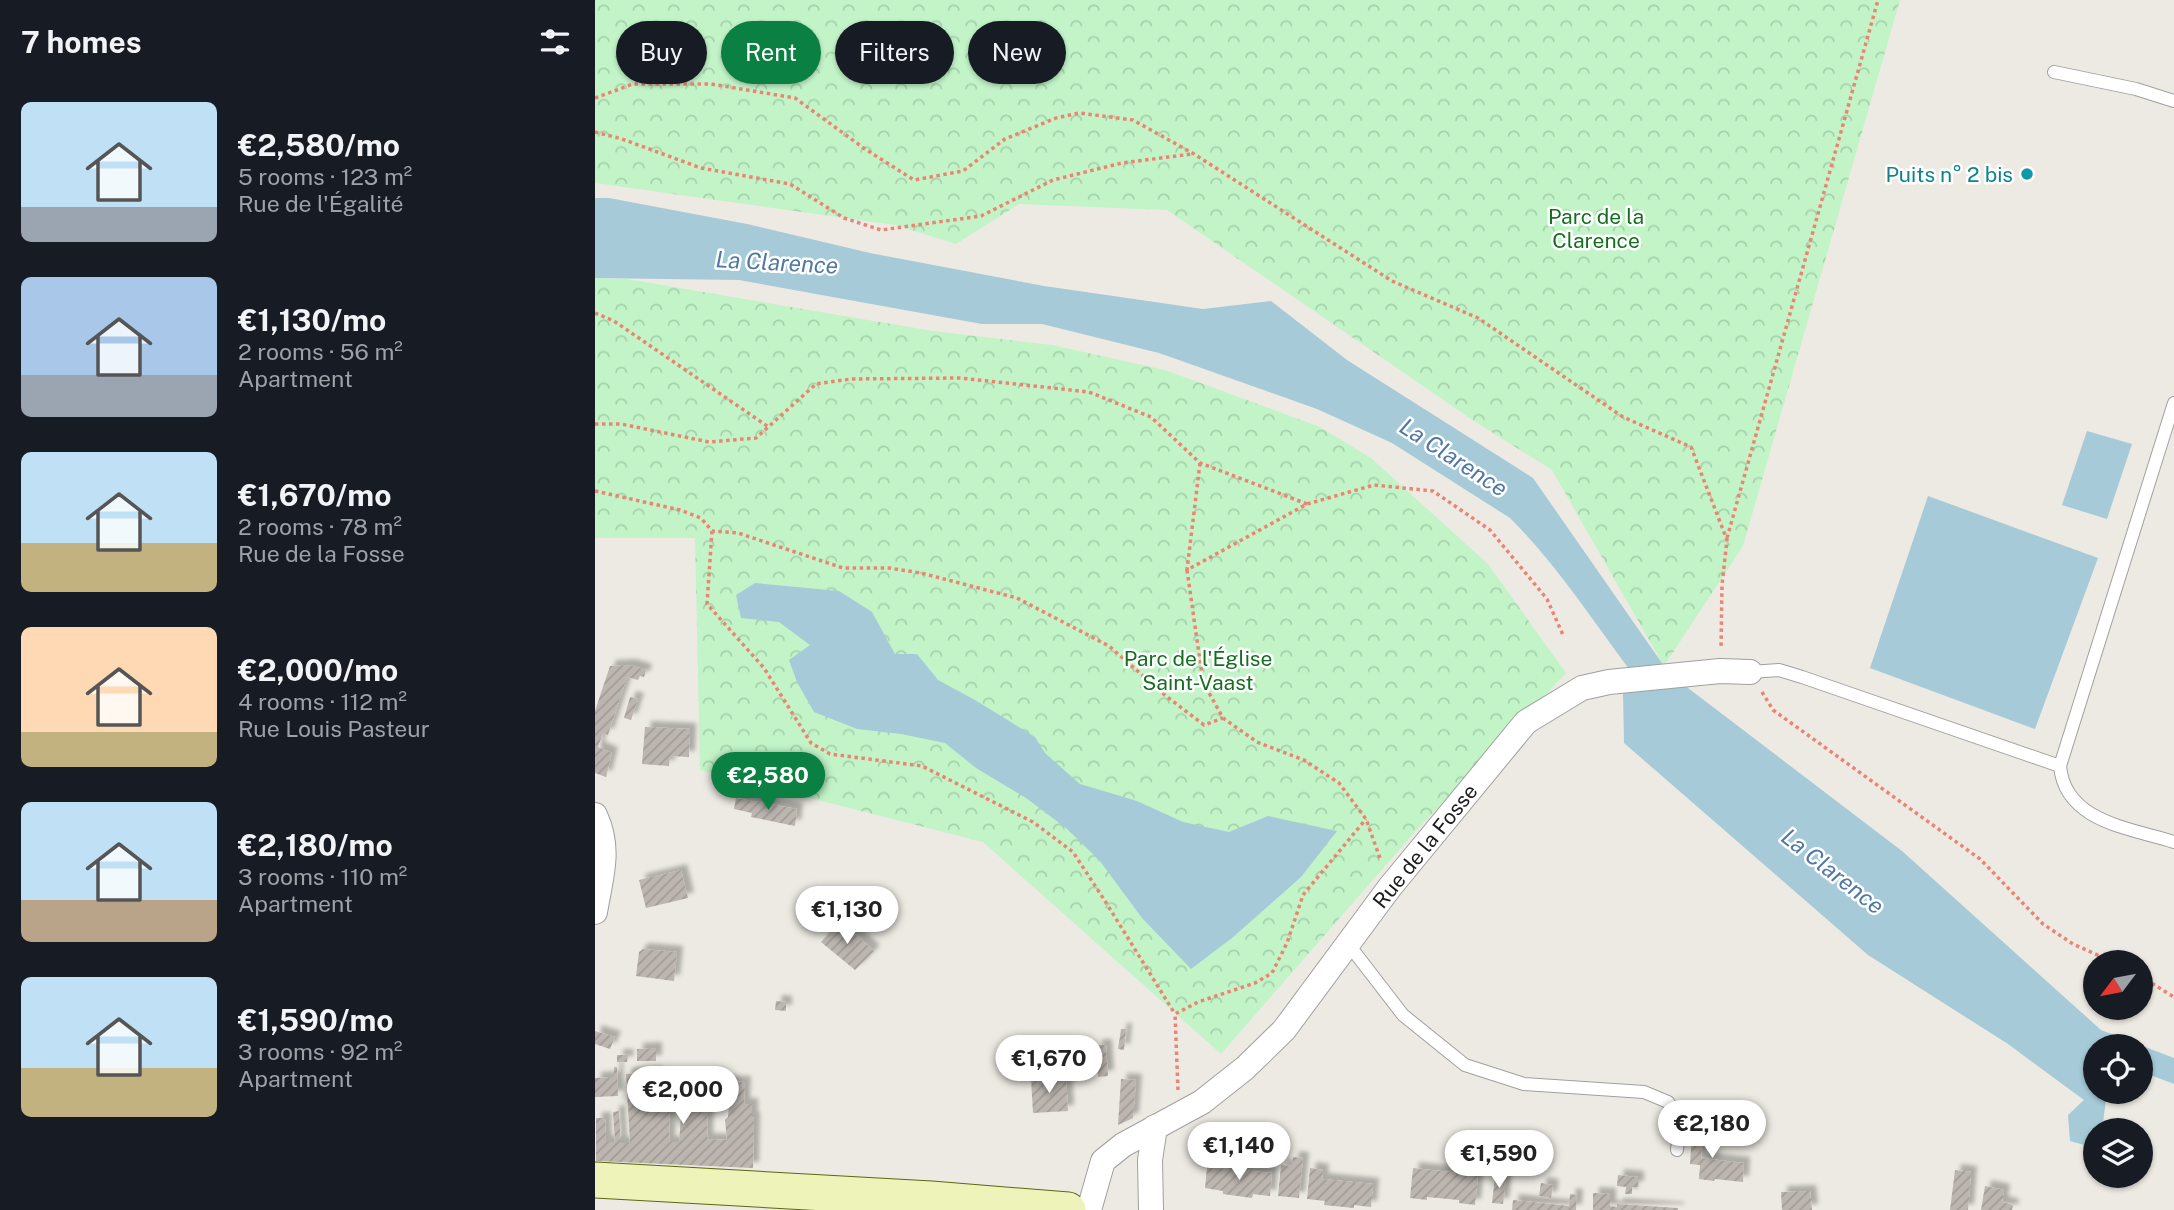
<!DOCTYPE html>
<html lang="en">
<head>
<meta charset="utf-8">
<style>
  :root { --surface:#171b24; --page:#20242c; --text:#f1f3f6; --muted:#9ea1a6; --accent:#0b8043 }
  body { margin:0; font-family:"Public Sans",sans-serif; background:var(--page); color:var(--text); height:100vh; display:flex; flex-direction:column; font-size:26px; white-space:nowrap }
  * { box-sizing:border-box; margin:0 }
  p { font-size:23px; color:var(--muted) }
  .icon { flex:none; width:38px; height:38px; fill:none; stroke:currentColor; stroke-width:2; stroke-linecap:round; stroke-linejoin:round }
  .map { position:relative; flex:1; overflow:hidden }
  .panel { display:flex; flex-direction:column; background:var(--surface); width:595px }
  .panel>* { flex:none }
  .top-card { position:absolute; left:21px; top:21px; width:665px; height:63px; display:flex; gap:14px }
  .needle { width:46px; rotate:238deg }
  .tools { position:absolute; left:1488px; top:950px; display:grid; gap:14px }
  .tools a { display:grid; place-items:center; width:70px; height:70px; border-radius:50%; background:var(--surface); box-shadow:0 2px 5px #0004; font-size:35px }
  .price { position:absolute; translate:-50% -60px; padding:0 16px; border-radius:24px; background:#fff; color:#222; font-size:23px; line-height:46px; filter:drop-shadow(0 2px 4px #0008) }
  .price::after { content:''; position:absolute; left:50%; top:42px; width:21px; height:16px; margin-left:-10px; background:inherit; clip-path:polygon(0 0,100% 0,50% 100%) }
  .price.active { background:var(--accent); color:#fff }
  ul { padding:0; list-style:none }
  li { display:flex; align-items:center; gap:21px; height:175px; padding:0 21px }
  li span { display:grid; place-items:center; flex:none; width:196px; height:140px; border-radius:10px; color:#555 }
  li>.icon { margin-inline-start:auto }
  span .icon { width:84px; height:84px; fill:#fffc; stroke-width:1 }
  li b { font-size:30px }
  h2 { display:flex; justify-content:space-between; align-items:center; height:84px; padding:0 21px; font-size:30px }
  .pill { padding:0 24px; border-radius:32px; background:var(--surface); box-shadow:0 2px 5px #0004; font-size:24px; line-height:63px }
  .pill.active { background:var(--accent); color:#fff }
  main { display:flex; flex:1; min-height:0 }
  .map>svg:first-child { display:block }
  .park { fill:url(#park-crowns) }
  .water { fill:#a6cad7 }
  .building { fill:url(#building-hatch); fill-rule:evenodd; filter:url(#shadow) }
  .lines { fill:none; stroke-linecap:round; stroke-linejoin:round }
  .lane-casing { stroke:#a0a0a0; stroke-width:14 }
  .street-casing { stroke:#a0a0a0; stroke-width:26 }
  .secondary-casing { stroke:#5b680e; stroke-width:37 }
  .path { stroke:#ed8473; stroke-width:3.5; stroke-dasharray:3.5 3.5; stroke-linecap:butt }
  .lane { stroke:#fff; stroke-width:12 }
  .street { stroke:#fff; stroke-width:24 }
  .secondary { stroke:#eef3ba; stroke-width:35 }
  .culture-dot { fill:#0f9aa8; stroke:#fff; stroke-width:2.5 }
  .labels { text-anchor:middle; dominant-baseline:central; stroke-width:5; stroke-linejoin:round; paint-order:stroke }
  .culture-label { font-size:21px; fill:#0d838f; stroke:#fff; text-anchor:end }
  .park-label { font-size:21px; fill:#147020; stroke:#fff }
  .street-label { font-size:21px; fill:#1c1c1c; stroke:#fff }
  .water-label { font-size:23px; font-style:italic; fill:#5177a3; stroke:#fff }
</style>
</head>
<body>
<main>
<section class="panel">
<h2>7 homes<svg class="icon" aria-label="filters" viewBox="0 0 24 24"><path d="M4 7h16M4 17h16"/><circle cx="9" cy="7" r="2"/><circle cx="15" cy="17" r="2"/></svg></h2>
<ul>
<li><span style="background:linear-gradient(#bfe0f5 75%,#9aa5b1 0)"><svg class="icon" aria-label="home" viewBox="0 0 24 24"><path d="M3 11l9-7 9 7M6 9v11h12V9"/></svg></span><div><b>€2,580/mo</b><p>5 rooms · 123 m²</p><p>Rue de l'Égalité</p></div></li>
<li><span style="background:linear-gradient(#a9c7e8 70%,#9aa5b1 0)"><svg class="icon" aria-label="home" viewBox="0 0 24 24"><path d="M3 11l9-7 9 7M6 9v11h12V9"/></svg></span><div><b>€1,130/mo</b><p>2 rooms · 56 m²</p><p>Apartment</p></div></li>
<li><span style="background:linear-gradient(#bfe0f5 65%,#c2b280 0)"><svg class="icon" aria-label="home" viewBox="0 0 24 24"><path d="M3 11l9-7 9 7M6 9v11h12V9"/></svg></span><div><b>€1,670/mo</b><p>2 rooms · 78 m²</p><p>Rue de la Fosse</p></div></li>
<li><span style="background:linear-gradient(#ffd9b3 75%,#c2b280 0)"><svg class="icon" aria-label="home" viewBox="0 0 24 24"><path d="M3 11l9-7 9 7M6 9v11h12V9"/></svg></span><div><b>€2,000/mo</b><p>4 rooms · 112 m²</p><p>Rue Louis Pasteur</p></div></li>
<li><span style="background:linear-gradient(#bfe0f5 70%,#b9a48a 0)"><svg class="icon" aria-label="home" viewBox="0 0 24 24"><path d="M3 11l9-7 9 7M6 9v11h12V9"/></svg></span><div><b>€2,180/mo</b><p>3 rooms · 110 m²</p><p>Apartment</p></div></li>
<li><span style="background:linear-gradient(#bfe0f5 65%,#c2b280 0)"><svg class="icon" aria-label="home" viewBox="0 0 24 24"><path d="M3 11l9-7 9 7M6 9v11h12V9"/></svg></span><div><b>€1,590/mo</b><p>3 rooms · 92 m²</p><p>Apartment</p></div></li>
</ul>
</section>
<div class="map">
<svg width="1579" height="1210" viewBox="0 0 1579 1210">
  <defs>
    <pattern id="park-crowns" width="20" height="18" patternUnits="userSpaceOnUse" patternTransform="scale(1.75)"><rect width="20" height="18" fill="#c2f4c8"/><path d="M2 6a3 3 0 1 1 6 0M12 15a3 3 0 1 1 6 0" fill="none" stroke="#a6d1ab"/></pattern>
    <pattern id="building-hatch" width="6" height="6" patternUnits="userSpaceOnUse" patternTransform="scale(1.75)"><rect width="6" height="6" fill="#bdb6b0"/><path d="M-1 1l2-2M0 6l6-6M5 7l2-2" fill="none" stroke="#a29c97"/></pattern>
    <filter id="shadow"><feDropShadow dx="6" dy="-6" stdDeviation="2" flood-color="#0004"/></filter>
  </defs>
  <rect width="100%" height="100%" fill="#edeae3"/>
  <!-- park -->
  <g class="park">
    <path d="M0,0H1305L1148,546L1069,666L957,470L876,419L572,210L424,204L361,244L300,225L0,183Z"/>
    <path d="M0,278L32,279L338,331L457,345L570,370L725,427L776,458L893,564L971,673L818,834L626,1054L388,842L105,770L100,538H0Z"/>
  </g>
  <!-- water -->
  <g class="water">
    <path d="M0,198H14L152,224L275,253L449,286L608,309L676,301L752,360L938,478L1069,666L1093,688L1307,851L1506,1030L1579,1058V1084L1545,1071V1046H1500V1092H1512L1507,1130H1500V1148L1475,1141L1473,1115L1489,1100L1413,1044L1273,955L1029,743L1028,692L1034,669C996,618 960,563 915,518L797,443L722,409L564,353L447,324H387L144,280L0,278Z"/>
    <path d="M1492,431L1537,444L1512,519L1467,505Z"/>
    <path d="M1333,496L1503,558L1440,729L1275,668Z"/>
    <path d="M160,583L244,591L277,612L300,654H322L343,680L380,700L440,737L450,753L485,784L542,801L588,822L634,832L673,816L742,831L706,877L637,938L596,969L547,918L505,861L471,828L431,798L381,768L350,743L306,734L262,729L219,712L202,682L194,660L215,645L184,622L146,618L141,595Z"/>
  </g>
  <!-- building -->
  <g class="building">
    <path d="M35,665L51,670L49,677L45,676L43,680L32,677L13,735L8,733L3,747L17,753L11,777L0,773V711L15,666Z"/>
    <path d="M35,697L43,699L36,720L29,718Z"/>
    <path d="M50,727L95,729L94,757L75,756L74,766L47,764Z"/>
    <path d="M141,798L202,809L200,826L156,817L157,813L139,809Z"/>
    <path d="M86,870L93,898L51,908L44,880Z"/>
    <path d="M247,919L250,921L248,923L279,951L260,970L226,942Z"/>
    <path d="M48,949L82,952L79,981L41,976L44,952Z"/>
    <path d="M181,1001L191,1002V1011L180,1010Z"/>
    <path d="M526,1029H531L529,1050L523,1049Z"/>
    <path d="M0,1031L20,1037L15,1049L0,1044Z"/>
    <path d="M501,1045H511L513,1076L503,1077Z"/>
    <path d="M61,1048V1061H42V1049Z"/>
    <path d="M22,1055H33L32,1062H22Z"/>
    <path d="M19,1067H22L23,1096L0,1097V1078L19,1077Z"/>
    <path d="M61,1072V1080L71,1081V1104H75L74,1142H84L86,1117L96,1118L99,1089L95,1088V1081L114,1082V1075H123V1081L150,1082L149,1104H157V1117L159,1118L158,1168L1,1161V1118H10L11,1142H20L18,1112L24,1111L26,1143H35L31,1074ZM113,1103H134L133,1117L130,1120L132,1140L112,1139Z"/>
    <path d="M471,1077L473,1111L438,1113L436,1079Z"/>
    <path d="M526,1079L541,1080L538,1118L523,1125Z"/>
    <path d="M1098,1118H1108L1106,1158L1149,1163L1148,1182L1120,1179L1119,1181L1104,1179L1105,1165L1095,1164Z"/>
    <path d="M640,1149L652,1150L651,1164L639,1162Z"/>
    <path d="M698,1157L708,1158L704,1198L683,1196L686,1165L697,1166Z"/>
    <path d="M612,1167L677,1173L675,1196L658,1194L657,1198L628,1194V1191L610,1188Z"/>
    <path d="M715,1168L728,1170L727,1179L778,1184L776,1207L759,1205V1208L729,1205L730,1201L712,1199Z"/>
    <path d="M818,1168L883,1175L880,1205L864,1203V1200L832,1197V1200L815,1198Z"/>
    <path d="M1360,1170L1376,1172L1373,1210H1355Z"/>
    <path d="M1023,1175L1043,1177V1187H1037V1194H1030L1031,1187L1022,1186Z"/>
    <path d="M900,1177L911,1178L908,1204L897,1203Z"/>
    <path d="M946,1183L958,1185L956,1198L944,1196Z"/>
    <path d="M1390,1186L1409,1190L1407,1202L1418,1205L1417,1210H1386Z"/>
    <path d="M1215,1191L1217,1210H1187L1186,1192Z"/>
    <path d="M998,1193L1015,1194V1206L1022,1207V1204L1083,1208V1210H998Z"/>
    <path d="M975,1194L982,1195L981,1210H917L918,1200L974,1206Z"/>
  </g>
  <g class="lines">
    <!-- lane casing -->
    <g class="lane-casing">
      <g id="lane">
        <path d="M1459,72L1541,89L1579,101"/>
        <path d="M1155,672L1184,670L1207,677L1465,766L1579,403"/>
        <path d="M1465,766C1470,822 1535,828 1579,842"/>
        <path d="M754,945L808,1015L870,1065L929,1084L1049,1092L1073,1102L1085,1121L1082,1150"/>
      </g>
    </g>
    <!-- street casing -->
    <g class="street-casing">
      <g id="street">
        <path d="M0,815C16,849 6,876 0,912"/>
        <path d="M494,1210L508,1161L528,1145L607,1102L650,1068L689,1030L795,887L931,722L987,688L1014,682L1125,671L1155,672"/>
        <path d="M556,1210L555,1160L560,1127"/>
      </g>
    </g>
    <!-- secondary casing -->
    <g class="secondary-casing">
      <path id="secondary" d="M0,1180L336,1199L473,1210"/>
    </g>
    <!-- path -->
    <g class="path">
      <path d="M0,98L38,84H116L200,98L270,149L319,180L368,171L410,139L461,118L484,113L538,120L599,154L797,281L883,318L1028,417L1096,447L1132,540L1127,585L1126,648"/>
      <path d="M0,132L27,139L106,168L195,184L249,218L286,230L386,216L458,180L527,163L597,154"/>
      <path d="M0,313L19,321L175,428"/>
      <path d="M0,424H26L114,442L161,438L221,384L256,379L365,378L494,392L556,417L605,463L712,504"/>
      <path d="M605,463L592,570L712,504L779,485L838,491L895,530L952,599L968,635"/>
      <path d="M0,491L85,510L106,518L117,531L143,533L248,568H294L326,573L422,598L514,646L571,696L609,725L628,718"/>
      <path d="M117,531L112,604L169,668L216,743L235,754L327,766L438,822L478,852L510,901L580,1014"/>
      <path d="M1132,538L1283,0"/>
      <path d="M592,570L608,682L628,718L662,742L709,760L744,783L771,819L786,861"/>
      <path d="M1167,692L1178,710L1385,859L1448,924L1478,944L1518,962"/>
      <path d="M1545,976L1579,997"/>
      <path d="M583,1090L580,1014L603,1002L660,983L677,973L692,943L708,895L771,819"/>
    </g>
    <!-- lane -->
    <use href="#lane" class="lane"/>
    <!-- street -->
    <use href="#street" class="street"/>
    <!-- secondary -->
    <use href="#secondary" class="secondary"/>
  </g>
  <!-- markers -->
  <circle class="culture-dot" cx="1432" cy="174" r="7"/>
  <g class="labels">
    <!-- culture labels -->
    <g class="culture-label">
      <text x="1418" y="174">Puits n° 2 bis</text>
    </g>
    <!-- park labels -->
    <g class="park-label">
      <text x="1001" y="216">Parc de la<tspan x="1001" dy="24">Clarence</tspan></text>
      <text x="603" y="658">Parc de l'Église<tspan x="603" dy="24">Saint-Vaast</tspan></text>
    </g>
    <!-- street labels -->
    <g class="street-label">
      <text transform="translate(830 846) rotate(-51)">Rue de la Fosse</text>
    </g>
    <!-- water labels -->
    <g class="water-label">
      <text transform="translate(182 262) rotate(3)">La Clarence</text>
      <text transform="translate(859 457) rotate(33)">La Clarence</text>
      <text transform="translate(1238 871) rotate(38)">La Clarence</text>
    </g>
  </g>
</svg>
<div class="tools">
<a><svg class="needle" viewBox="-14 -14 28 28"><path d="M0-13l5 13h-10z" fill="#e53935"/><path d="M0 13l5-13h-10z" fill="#9ea1a6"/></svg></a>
<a><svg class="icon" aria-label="locate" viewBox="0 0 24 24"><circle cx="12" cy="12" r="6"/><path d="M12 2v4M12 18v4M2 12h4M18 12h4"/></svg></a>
<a><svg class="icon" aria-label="layers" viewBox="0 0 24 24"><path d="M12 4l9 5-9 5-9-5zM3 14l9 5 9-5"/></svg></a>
</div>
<b class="price active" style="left:173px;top:812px">€2,580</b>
<b class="price" style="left:252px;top:946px">€1,130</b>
<b class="price" style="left:454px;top:1095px">€1,670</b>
<b class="price" style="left:88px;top:1126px">€2,000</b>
<b class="price" style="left:1117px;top:1160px">€2,180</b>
<b class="price" style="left:644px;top:1182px">€1,140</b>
<b class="price" style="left:904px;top:1190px">€1,590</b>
<div class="top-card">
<a class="pill">Buy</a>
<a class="pill active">Rent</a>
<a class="pill">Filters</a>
<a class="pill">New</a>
</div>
</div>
</main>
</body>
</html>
